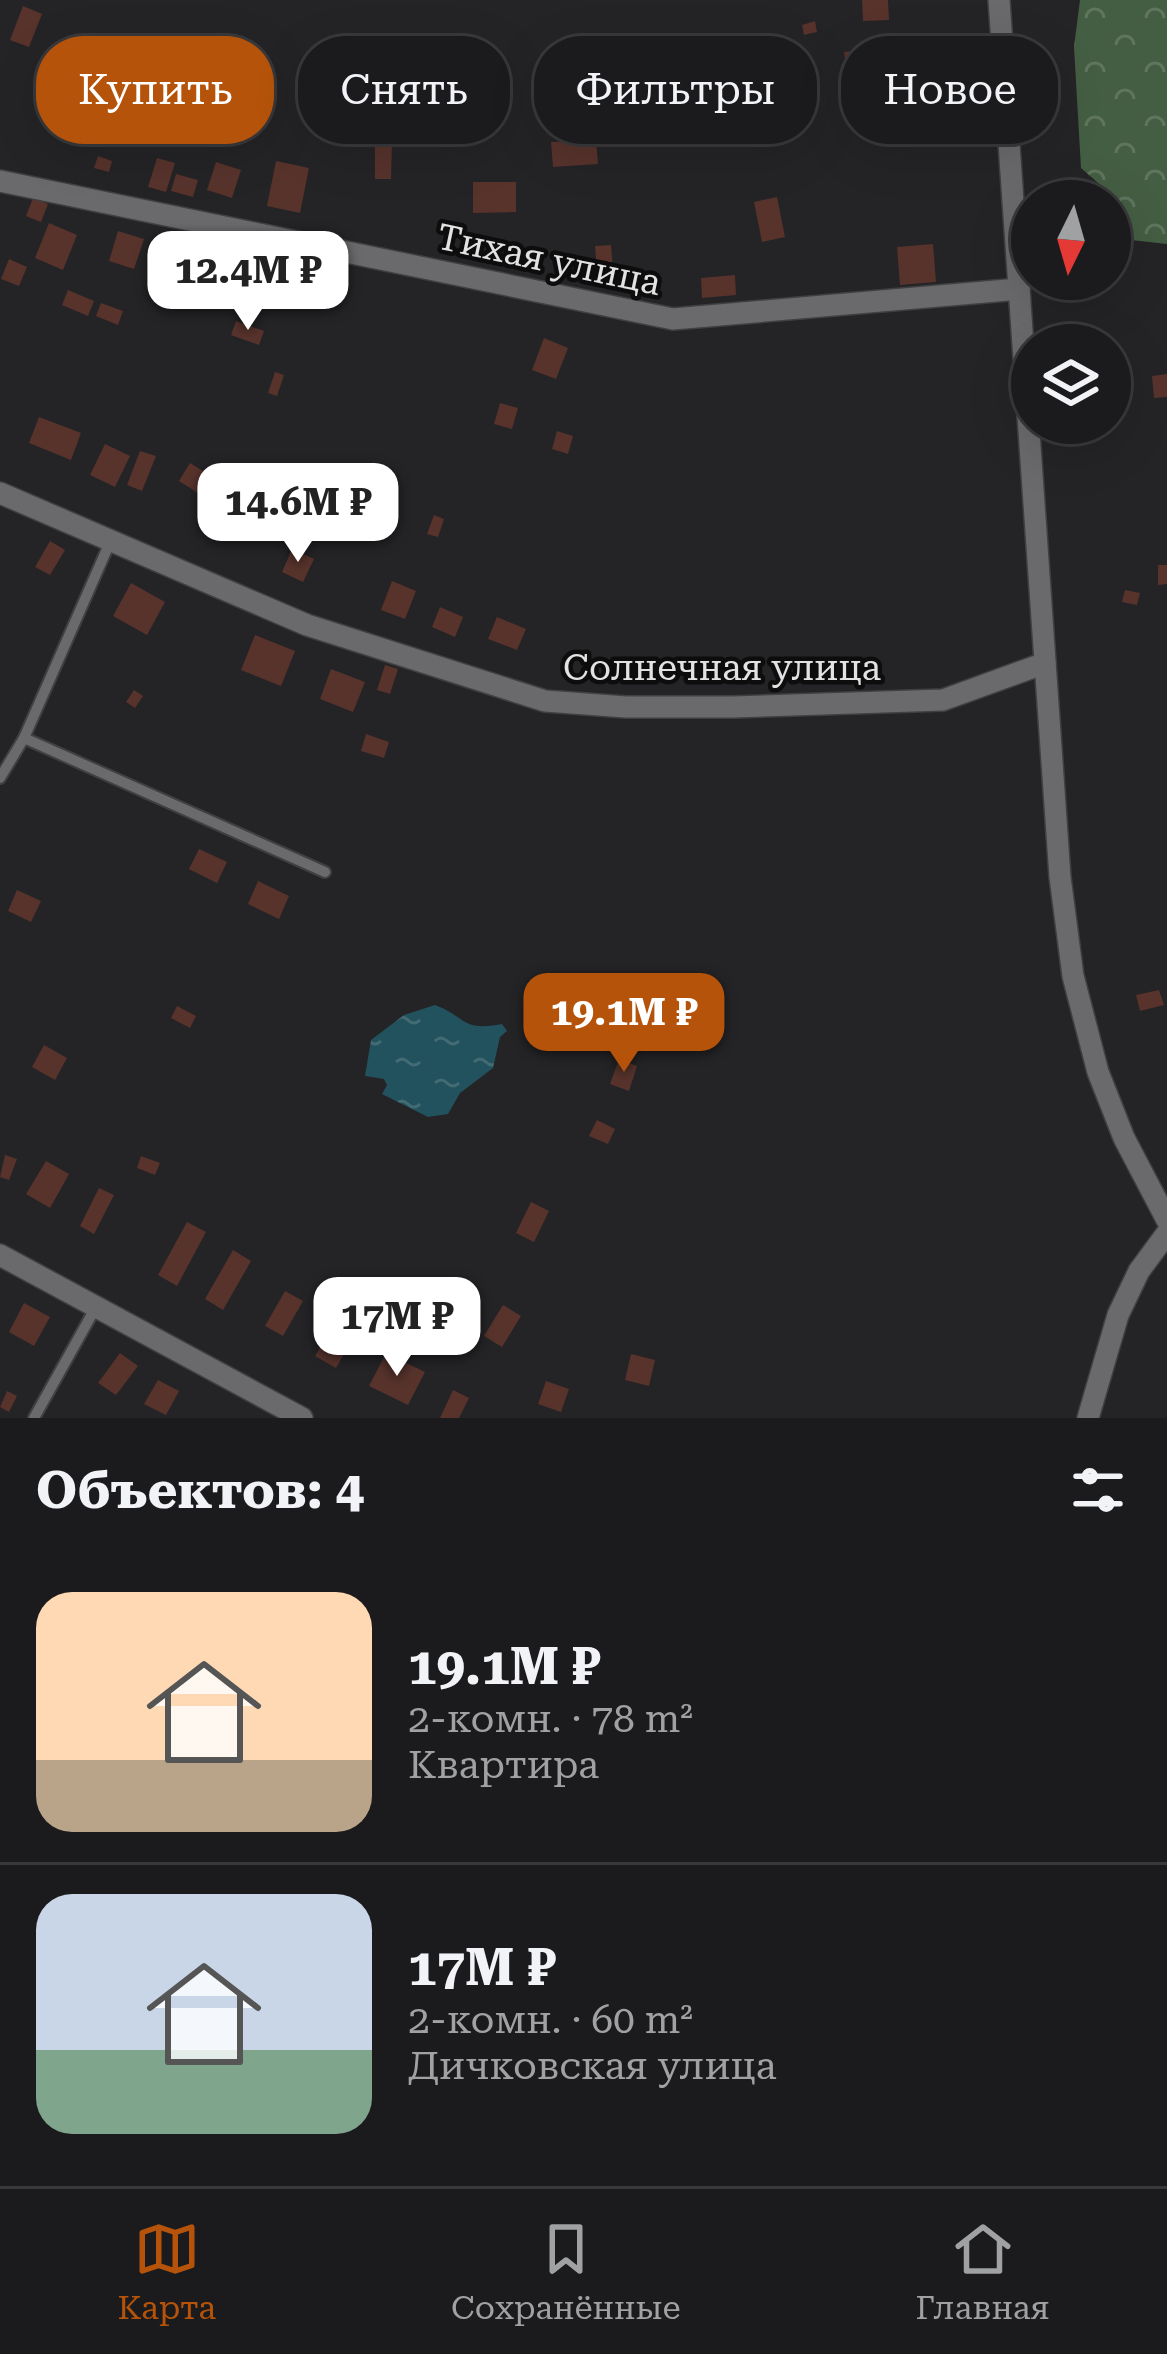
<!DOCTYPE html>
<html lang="ru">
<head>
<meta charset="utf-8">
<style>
  :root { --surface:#1b1a1c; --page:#242325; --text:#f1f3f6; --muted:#a0a1a3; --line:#39383b; --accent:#b45309 }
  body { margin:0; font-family:"Roboto Serif",serif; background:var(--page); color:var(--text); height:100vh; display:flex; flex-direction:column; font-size:45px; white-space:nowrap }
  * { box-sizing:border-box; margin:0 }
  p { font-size:39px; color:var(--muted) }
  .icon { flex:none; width:66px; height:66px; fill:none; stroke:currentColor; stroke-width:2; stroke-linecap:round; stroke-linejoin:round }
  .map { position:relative; height:1418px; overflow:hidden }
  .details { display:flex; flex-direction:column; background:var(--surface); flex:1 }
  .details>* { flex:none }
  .banner { position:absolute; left:36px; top:36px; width:1095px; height:108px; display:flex; gap:24px }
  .needle { width:78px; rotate:185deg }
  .buttons { position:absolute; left:1011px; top:180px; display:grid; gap:24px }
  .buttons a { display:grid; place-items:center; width:120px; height:120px; border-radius:50%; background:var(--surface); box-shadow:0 12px 48px #0002,0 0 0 3px var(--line); font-size:60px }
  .price { position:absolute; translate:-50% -102px; padding:0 27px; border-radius:24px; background:#fff; color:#222; font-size:39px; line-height:78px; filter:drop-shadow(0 3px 6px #0008) }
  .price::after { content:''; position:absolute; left:50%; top:72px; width:36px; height:27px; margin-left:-18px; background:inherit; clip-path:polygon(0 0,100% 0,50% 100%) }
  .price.on { background:var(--accent); color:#fff }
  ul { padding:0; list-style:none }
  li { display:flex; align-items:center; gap:36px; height:300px; padding:0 36px }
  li+li { border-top:3px solid var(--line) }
  li span { display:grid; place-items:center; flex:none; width:336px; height:240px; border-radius:36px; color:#555 }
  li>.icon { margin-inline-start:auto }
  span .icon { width:144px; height:144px; fill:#fffc; stroke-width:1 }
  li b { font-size:51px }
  h2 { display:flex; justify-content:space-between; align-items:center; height:144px; padding:0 36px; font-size:51px }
  .tag { padding:0 42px; border-radius:48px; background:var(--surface); box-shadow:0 12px 48px #0002,0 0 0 3px var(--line); font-size:42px; line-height:108px }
  .tag.on { background:var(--accent); color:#fff }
  .tabs { display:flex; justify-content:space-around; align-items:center; height:168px; border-top:3px solid var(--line); background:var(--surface); font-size:33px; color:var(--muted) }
  .tabs a { display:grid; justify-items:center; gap:6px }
  .tabs .on { color:var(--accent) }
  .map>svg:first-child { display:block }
  .forest { fill:url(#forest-crowns) }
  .water { fill:url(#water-ripples) }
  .building { fill:#57332c }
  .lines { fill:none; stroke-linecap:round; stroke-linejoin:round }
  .service-casing { stroke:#404042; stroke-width:14 }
  .minor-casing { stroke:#404042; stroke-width:24 }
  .service { stroke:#6a6a6d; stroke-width:10 }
  .minor { stroke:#6a6a6d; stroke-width:21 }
  .labels { text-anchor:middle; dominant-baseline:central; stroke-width:9; stroke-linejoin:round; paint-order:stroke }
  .street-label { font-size:36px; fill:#e2e2e3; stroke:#0d0d0e }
</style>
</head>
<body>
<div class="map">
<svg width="1167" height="1418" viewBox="0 0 1167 1418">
  <defs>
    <pattern id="forest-crowns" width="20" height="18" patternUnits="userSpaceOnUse" patternTransform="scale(3)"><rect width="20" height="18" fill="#445e43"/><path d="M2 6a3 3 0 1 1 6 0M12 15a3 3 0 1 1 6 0" fill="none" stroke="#5f755e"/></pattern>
    <pattern id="water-ripples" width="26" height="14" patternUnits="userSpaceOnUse" patternTransform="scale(3)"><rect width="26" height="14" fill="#22525d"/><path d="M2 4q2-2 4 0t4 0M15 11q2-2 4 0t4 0" fill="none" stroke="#426b74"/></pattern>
  </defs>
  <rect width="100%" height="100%" fill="#242326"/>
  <!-- forest -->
  <path class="forest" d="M1080,0H1167V244L1122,239L1121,203L1081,168L1074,47Z"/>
  <!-- water -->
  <path class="water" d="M435,1005C467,1017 461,1032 502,1024L507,1031L500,1037L493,1068L460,1093L448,1114L428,1117L382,1094L387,1085L384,1079L365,1076L371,1040L404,1015Z"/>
  <!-- building -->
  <g class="building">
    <path d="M862,0H888L889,20L863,21Z"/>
    <path d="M23,6L42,14L29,47L10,40Z"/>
    <path d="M815,21L817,32L804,35L802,25Z"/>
    <path d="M879,48L883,81L848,85L844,52Z"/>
    <path d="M926,53L928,75L898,78L896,56Z"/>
    <path d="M780,59L785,85L762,88L758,62Z"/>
    <path d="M72,98L91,102L84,132L65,128Z"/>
    <path d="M191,102L205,106L199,124L185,119Z"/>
    <path d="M212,115L229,120L224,135L208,129Z"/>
    <path d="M759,120L764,142L743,146L738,124Z"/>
    <path d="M375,140H392L391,179H375Z"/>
    <path d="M596,140L598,164L553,167L551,142Z"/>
    <path d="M98,156L112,161L109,172L94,168Z"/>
    <path d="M157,158L175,163L166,192L148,187Z"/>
    <path d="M276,161L309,168L300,213L267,206Z"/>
    <path d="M216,162L241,170L232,198L207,190Z"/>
    <path d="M176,174L198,180L193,197L171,191Z"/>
    <path d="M473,182H516V212L473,213Z"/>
    <path d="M777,197L785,237L762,242L754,202Z"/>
    <path d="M33,198L48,204L41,222L26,216Z"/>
    <path d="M49,223L77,235L63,270L35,258Z"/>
    <path d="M118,231L144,239L134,269L109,261Z"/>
    <path d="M933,244L936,282L900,285L897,247Z"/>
    <path d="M611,245L614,283L598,284L595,246Z"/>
    <path d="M9,259L27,267L19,286L1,279Z"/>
    <path d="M735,275L736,295L702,298L701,278Z"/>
    <path d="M68,290L94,301L88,316L62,305Z"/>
    <path d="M101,303L123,311L118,325L96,316Z"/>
    <path d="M236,321L264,331L259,345L231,335Z"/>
    <path d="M544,338L568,348L556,379L532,370Z"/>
    <path d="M275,372L284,375L277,396L268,393Z"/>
    <path d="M1167,374V397L1154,398L1152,376Z"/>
    <path d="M500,403L518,408L512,429L494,424Z"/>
    <path d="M39,417L81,433L71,460L29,443Z"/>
    <path d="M557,431L573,436L568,454L552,449Z"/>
    <path d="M105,444L130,456L115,487L90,475Z"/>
    <path d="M140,451L156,456L142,491L127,485Z"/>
    <path d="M190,463L216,479L204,497L179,481Z"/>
    <path d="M256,487L275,497L263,520L244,510Z"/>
    <path d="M434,515L444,519L438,537L427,534Z"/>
    <path d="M50,541L65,550L50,575L35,567Z"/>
    <path d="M292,549L314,559L303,582L282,572Z"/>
    <path d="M1158,565H1167V584L1158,585Z"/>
    <path d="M392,581L416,591L405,619L381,610Z"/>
    <path d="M131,583L165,602L147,635L113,616Z"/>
    <path d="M1125,590L1140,593L1137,605L1122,602Z"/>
    <path d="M440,607L463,617L455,637L432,627Z"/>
    <path d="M497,617L526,629L517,650L488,639Z"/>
    <path d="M255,635L295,651L281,686L241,670Z"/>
    <path d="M385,665L398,669L390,694L377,690Z"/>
    <path d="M331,669L365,682L353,712L320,699Z"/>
    <path d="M134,690L143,696L135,708L126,702Z"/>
    <path d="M366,734L389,742L384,758L361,751Z"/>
    <path d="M199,849L227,862L217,883L189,869Z"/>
    <path d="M258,881L289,896L279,919L248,904Z"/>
    <path d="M17,890L41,901L31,922L8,911Z"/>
    <path d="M1159,990L1164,1005L1140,1011L1136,995Z"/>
    <path d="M177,1006L196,1016L190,1028L171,1018Z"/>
    <path d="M44,1045L67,1058L55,1080L32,1067Z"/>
    <path d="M619,1059L637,1066L629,1091L610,1084Z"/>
    <path d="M597,1120L615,1129L608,1144L589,1136Z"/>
    <path d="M5,1155L17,1159L9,1180L0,1177Z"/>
    <path d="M141,1156L160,1163L155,1175L137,1168Z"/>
    <path d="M46,1161L69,1174L50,1208L26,1194Z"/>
    <path d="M99,1188L114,1195L94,1234L80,1226Z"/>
    <path d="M531,1202L549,1211L534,1242L516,1233Z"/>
    <path d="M187,1222L206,1232L177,1286L158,1275Z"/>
    <path d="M233,1250L251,1261L223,1310L205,1299Z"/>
    <path d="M285,1291L303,1301L283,1336L265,1326Z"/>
    <path d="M24,1303L50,1317L34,1346L9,1332Z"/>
    <path d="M503,1305L521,1316L502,1347L484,1336Z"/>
    <path d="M337,1318L358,1330L336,1368L315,1356Z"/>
    <path d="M120,1353L138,1366L116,1395L98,1383Z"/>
    <path d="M386,1353L425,1372L408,1405L369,1386Z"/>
    <path d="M631,1354L655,1360L649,1386L625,1380Z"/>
    <path d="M158,1380L179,1391L166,1415L144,1404Z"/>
    <path d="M546,1381L569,1389L561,1412L538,1404Z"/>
    <path d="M453,1390L469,1398L459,1418H440Z"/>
    <path d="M7,1391L17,1396L9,1412L0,1407Z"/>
  </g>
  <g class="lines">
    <!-- service casing -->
    <g class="service-casing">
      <g id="service">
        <path d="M24,738L325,872"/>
        <path d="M0,778L24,738L111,540"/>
        <path d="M34,1418L96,1307"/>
      </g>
    </g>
    <!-- minor casing -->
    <g class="minor-casing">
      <g id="minor">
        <path d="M999,0L1060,877L1073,976L1098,1072L1124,1138L1167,1220"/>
        <path d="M0,181L673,319L1019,289"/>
        <path d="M0,493L307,625L545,701L626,707H733L943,700L1045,663"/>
        <path d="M0,1255L302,1418"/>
        <path d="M1088,1418L1118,1315L1139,1271L1167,1233"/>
      </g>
    </g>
    <!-- service -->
    <use href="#service" class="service"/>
    <!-- minor -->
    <use href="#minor" class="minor"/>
  </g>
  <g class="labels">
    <!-- street labels -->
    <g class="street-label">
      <text transform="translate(549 260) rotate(12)">Тихая улица</text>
      <text x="722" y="668">Солнечная улица</text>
    </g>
  </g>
</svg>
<div class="buttons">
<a><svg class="needle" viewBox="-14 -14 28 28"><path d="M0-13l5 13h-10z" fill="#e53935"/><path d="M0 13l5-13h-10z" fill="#a0a1a3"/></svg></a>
<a><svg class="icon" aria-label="layers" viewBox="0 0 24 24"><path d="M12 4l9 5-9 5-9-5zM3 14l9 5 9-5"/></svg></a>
</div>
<b class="price" style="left:248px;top:333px">12.4M ₽</b>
<b class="price" style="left:298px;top:565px">14.6M ₽</b>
<b class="price on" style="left:624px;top:1075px">19.1M ₽</b>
<b class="price" style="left:397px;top:1379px">17M ₽</b>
<div class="banner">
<a class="tag on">Купить</a>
<a class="tag">Снять</a>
<a class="tag">Фильтры</a>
<a class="tag">Новое</a>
</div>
</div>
<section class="details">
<h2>Объектов: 4<svg class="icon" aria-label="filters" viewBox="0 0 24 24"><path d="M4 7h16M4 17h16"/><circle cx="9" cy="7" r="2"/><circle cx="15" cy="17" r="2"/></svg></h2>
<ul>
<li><span style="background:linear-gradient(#ffd9b3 70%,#b9a48a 0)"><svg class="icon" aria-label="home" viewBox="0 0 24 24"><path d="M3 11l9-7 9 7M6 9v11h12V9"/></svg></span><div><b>19.1M ₽</b><p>2-комн. · 78 m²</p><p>Квартира</p></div></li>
<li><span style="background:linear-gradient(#c9d6e8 65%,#7fa58c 0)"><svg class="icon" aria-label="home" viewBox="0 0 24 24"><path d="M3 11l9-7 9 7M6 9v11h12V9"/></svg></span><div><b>17M ₽</b><p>2-комн. · 60 m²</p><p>Дичковская улица</p></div></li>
</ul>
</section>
<nav class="tabs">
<a class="on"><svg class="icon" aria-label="map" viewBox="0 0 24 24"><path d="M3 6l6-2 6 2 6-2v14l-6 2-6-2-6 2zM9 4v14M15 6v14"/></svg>Карта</a>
<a><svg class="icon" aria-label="saved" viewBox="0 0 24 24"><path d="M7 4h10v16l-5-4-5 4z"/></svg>Сохранённые</a>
<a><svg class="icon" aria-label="home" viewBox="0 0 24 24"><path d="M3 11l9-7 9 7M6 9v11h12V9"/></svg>Главная</a>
</nav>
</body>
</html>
